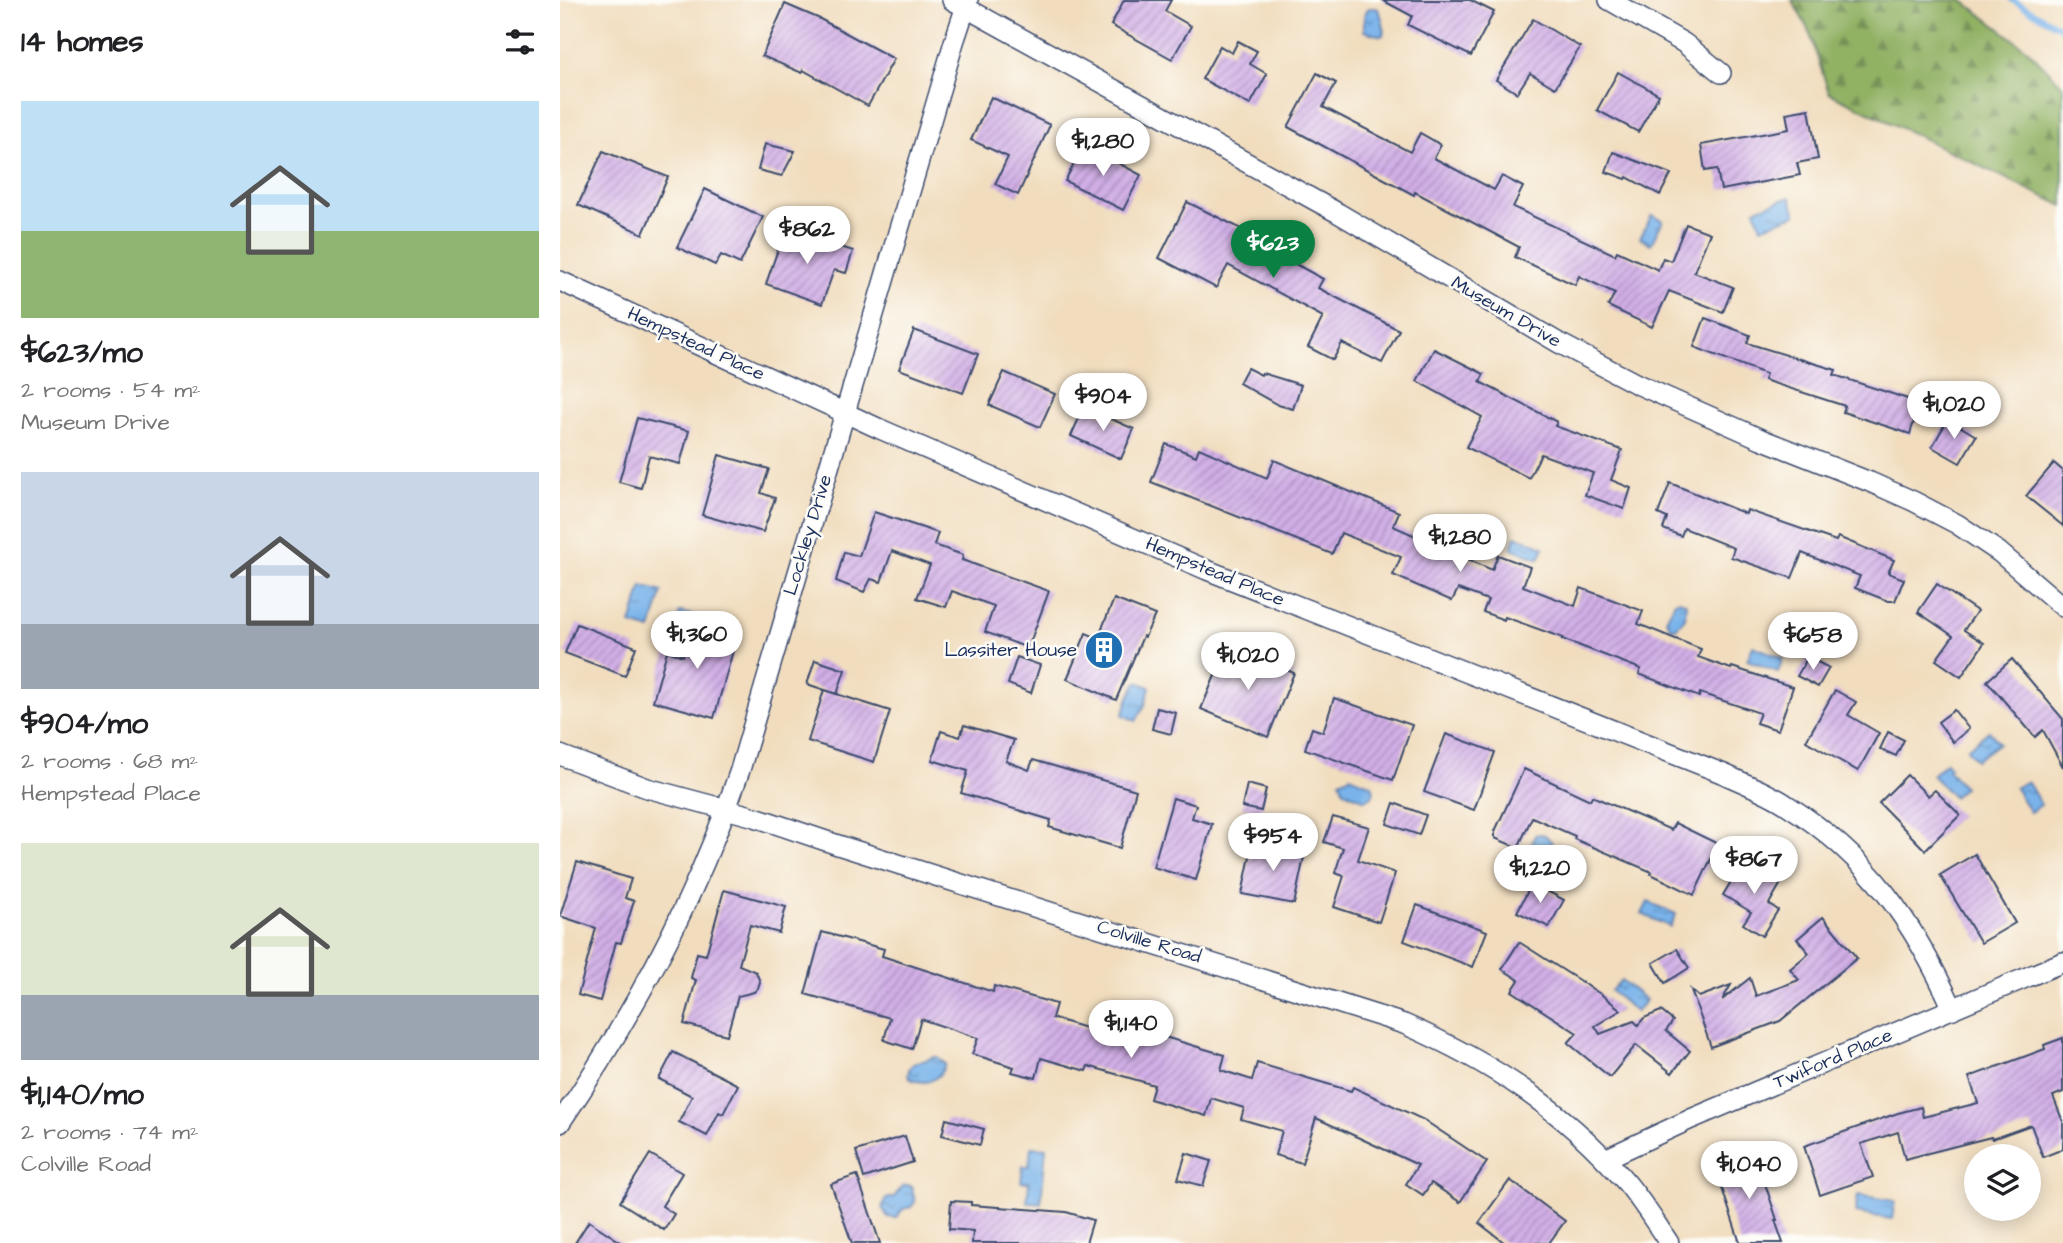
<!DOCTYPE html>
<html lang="en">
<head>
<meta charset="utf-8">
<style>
  :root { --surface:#fff; --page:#f6f6f6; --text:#202124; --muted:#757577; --accent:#0b8043 }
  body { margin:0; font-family:"Architects Daughter",sans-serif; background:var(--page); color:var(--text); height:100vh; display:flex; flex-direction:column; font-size:26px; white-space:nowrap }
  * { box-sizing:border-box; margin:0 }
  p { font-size:23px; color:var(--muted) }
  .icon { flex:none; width:38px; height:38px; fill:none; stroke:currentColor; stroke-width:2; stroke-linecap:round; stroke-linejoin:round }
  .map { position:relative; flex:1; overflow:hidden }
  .side { display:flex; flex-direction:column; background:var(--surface); width:560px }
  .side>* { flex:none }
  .controls { position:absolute; left:1404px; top:1144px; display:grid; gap:14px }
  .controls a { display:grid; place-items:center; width:77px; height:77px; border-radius:50%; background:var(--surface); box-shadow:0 4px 18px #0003; font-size:35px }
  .price { position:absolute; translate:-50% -60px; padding:0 16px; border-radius:24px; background:#fff; color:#222; font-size:23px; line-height:46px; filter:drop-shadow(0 2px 4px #0008) }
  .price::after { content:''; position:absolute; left:50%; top:42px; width:21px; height:16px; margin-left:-10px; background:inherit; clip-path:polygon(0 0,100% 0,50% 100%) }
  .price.current { background:var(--accent); color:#fff }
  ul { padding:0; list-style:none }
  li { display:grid; align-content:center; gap:14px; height:371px; padding:0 21px }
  li span { display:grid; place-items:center; height:217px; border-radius:0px; color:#555 }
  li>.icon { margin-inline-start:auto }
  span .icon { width:126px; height:126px; fill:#fffc; stroke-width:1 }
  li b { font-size:30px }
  h2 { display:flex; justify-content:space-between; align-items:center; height:84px; padding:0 21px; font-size:30px }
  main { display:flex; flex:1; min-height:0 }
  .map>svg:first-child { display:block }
  .forest { fill:url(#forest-firs); stroke:#567061; stroke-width:2 }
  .water { fill:url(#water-ripples); stroke:#4a71a4; stroke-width:2 }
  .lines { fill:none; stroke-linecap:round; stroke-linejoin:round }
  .stream { stroke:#79b3ea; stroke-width:6 }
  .building { fill:url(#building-hatch) }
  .minor-casing { stroke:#3b496c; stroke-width:22 }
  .minor { stroke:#fff; stroke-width:19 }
  .labels { text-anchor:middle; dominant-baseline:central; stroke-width:5; stroke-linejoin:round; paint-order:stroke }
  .street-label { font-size:19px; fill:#1b2f5e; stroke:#fdfcf7 }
  .poi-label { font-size:19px; fill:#1b2f5e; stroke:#fdfcf7; text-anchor:end }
</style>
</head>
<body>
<main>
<section class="side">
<h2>14 homes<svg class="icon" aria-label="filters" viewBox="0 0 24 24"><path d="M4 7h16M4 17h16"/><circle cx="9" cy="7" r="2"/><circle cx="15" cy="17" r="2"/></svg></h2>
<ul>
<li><span style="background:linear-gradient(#bfe0f5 60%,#8fb573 0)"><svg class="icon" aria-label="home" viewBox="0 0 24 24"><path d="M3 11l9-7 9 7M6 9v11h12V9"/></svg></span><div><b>$623/mo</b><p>2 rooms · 54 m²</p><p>Museum Drive</p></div></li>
<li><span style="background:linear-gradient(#c9d6e8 70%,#9aa5b1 0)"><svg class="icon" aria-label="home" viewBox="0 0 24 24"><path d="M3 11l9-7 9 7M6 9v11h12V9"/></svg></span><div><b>$904/mo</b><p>2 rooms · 68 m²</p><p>Hempstead Place</p></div></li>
<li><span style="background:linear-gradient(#dfe7d0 70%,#9aa5b1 0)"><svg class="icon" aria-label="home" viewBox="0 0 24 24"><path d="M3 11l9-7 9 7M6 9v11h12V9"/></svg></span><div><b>$1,140/mo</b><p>2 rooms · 74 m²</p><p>Colville Road</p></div></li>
</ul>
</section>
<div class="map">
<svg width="1503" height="1243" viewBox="0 0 1503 1243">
  <defs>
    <pattern id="forest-firs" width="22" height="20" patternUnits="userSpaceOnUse" patternTransform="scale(1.75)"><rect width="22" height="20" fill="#91b164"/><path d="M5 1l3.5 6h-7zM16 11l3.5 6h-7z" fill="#769056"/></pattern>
    <pattern id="water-ripples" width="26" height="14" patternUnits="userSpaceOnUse" patternTransform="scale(1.75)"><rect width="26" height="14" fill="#79b3ea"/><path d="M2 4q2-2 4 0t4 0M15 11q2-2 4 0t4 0" fill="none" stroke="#6292c1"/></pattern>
    <pattern id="building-hatch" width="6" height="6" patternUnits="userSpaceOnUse" patternTransform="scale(1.75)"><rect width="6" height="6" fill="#d2afe7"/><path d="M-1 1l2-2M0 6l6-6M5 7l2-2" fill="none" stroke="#aa8fbe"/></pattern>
  </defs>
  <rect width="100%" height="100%" fill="#fdfcf7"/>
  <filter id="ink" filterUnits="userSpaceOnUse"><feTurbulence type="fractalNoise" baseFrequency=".0143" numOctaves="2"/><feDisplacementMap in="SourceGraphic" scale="14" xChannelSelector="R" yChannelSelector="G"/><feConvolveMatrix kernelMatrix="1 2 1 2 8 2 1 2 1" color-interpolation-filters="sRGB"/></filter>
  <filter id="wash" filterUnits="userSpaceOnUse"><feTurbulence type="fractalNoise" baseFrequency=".00686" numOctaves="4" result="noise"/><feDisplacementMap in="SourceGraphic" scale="28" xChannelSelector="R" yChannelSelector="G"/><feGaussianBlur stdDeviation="1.57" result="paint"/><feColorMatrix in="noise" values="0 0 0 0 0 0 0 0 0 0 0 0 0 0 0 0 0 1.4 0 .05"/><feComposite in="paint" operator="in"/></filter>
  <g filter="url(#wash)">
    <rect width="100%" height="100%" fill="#f1ddbe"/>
    <!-- forest -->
    <path class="forest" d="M1232,0H1402L1468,50L1503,86V206L1269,93L1249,31Z"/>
    <!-- water -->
    <g class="water">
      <path d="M809,8H817C823,15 822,23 825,31L822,36L804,31V15Z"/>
      <path d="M1230,197L1236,215L1201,227L1195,209Z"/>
      <path d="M1092,215L1103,221L1091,244L1080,238Z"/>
      <path d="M956,536L984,547L979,559L951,548Z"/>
      <path d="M82,586L102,592L91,630L71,624Z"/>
      <path d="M1120,600L1126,603L1125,618L1116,628H1111L1106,619L1115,602Z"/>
      <path d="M120,612L133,615L123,648L111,645Z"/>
      <path d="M1193,646L1223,658L1218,672L1187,660Z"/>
      <path d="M577,682L590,687L585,705L576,721L563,715L569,697Z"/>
      <path d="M1429,731L1439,743L1416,760L1407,749Z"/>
      <path d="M1386,762L1390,767L1388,770L1404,787L1393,797L1372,775Z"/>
      <path d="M790,776L812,785L814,792L812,796L805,800L784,791L780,781Z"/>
      <path d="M1467,781L1481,805L1470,812L1455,788Z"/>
      <path d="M981,834L985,835L992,842L984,862C977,863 972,861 968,855L975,835Z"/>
      <path d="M1088,902L1116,914L1110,927L1082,914Z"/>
      <path d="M1061,980L1086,1000L1076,1012L1051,991Z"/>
      <path d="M372,1057H378L385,1064C380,1080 366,1086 351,1079L348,1075C349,1059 362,1064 372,1057Z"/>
      <path d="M1219,1144L1226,1160L1210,1166L1204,1151Z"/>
      <path d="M471,1147L486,1148L481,1203L467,1202L469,1182H461L463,1166H469Z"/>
      <path d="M348,1185L352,1187L355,1202L351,1207L343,1209L336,1218L328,1217L322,1208L326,1199L334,1197L343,1186Z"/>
      <path d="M1298,1195L1335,1201L1332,1219L1295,1213Z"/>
    </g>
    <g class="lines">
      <!-- stream -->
      <path class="stream" d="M1452,0L1503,29"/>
    </g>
    <g id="blocks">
      <!-- building -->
      <g class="building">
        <path d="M564,0H611L605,11L631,26L612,59L551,25Z"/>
        <path d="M822,0H910L934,12L911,56L848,25L852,16Z"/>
        <path d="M225,4L260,19L334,59L308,106L243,70L242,73L202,56Z"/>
        <path d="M973,19L1020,47L995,88L970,73L957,93L936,80Z"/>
        <path d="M678,41L697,51L690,64L707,74L690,105L642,79L660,46L672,53Z"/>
        <path d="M1058,72L1099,95L1078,132L1037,110Z"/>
        <path d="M757,73L776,83L763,107L850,152L860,133L881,145L874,158L934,190L942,176L963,187L953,207L1055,255L1057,251L1098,270L1103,258L1111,261L1126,224L1150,233L1134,272L1173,287L1163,312L1109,291L1092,327L1048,306L1055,293L1019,276L1015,285L955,257L959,247L855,192L854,195L728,127Z"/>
        <path d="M431,97L490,125L458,195L435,184L448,157L411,140Z"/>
        <path d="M1249,109L1258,159L1237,163L1240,175L1161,190L1157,169L1145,171L1141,145L1229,129L1226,113Z"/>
        <path d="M205,144L235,151L222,176L198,170Z"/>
        <path d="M524,145L581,175L563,210L505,181Z"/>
        <path d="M43,151L108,177L83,234L18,205Z"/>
        <path d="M1053,152L1111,174L1100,195L1067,177L1066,179L1046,172Z"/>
        <path d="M145,189L203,217L180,264L161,255L155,265L117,247Z"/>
        <path d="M627,202L706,241L708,239L732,253L728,260L763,279L758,288L839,330L822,363L782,343L773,360L748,347L763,317L668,265L656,288L599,258Z"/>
        <path d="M225,229L293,251L286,273L274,270L262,304L206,284Z"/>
        <path d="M1145,318L1190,335L1187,343L1276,370L1274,375L1360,403L1350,434L1283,412L1285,406L1204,380L1206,374L1134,347Z"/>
        <path d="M354,330L418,354L403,393L339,369Z"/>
        <path d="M874,349L924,374L920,382L997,422L995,426L1062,450L1051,480L1071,488L1064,509L1025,495L1033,473L981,454L969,478L906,447L922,417L857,381Z"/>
        <path d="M687,368L701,375L702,373L741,385L733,409L718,405L679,383Z"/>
        <path d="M444,372L495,394L480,427L429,405Z"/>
        <path d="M524,407L574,429L561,459L511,436Z"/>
        <path d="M77,418L129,431L120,464L89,456L81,488L59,482Z"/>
        <path d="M1388,419L1416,436L1400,463L1372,447Z"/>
        <path d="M606,444L636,456L639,448L707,478L714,460L839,512L833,526L932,570L938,555L970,567L963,586L1015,606L1021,588L1083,611L1078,624L1141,649L1138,657L1171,669L1172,667L1233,687L1218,730L1196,723L1200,713L1140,693L1139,697L1079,674L1081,669L1002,639L1003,638L945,617L944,620L923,612L928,600L898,589L892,601L833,575L841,557L781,533L772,554L591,482Z"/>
        <path d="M159,455L209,469L201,493L215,498L203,532L142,515Z"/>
        <path d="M1494,463L1503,471V526L1466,496Z"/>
        <path d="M1110,483L1186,514L1187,510L1276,541L1278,537L1334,560L1328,573L1344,579L1335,601H1328L1295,588L1300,576L1242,553L1232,578L1171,557L1174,548L1124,528L1121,536L1103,529L1107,518L1098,514Z"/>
        <path d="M314,512L378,533L374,545L403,555L402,560L489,591L468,648L425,632L434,606L392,591L386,607L357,598L370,565L332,551L321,582L311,579L304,592L276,581L284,552L299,556Z"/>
        <path d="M1377,584L1417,611L1404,630L1424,643L1401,677L1376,660L1393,636L1358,612Z"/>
        <path d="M554,599L595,615L585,637L583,636L556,700L507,679L526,633L538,638Z"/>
        <path d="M134,620L178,633L154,718L93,701L107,651L123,656Z"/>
        <path d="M17,624L76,647L65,676L5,653Z"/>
        <path d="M684,652L734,673L708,737L641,709L664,654L681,661Z"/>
        <path d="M457,657L480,665L471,693L448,684Z"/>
        <path d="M1248,657L1269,668L1258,687L1237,676Z"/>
        <path d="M1452,659L1503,719V767L1483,730L1475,737L1427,681Z"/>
        <path d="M255,660L285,670L277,694L247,684Z"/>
        <path d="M264,690L330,711L314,762L248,741Z"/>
        <path d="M1275,690L1296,702L1288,715L1319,733L1298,771L1246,741Z"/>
        <path d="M774,698L852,725L833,780L745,749L752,728L763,732Z"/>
        <path d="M597,708L616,713L611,734L592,729Z"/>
        <path d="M1394,710L1409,729L1393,742L1378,722Z"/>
        <path d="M404,725L454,740L446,761L469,770L473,760L576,790L560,848L489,827L491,820L401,793L408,771L372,760L381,731L400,737Z"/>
        <path d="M1328,732L1344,740L1336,756L1320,749Z"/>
        <path d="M886,734L935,752L914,810L864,792Z"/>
        <path d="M964,769L1030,800L1032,796L1111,830L1115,823L1158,844L1134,895L1091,874L1092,872L1014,839L1015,836L972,817L958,848L935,838V831Z"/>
        <path d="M1347,775L1368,796L1375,790L1400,815L1365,850L1319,803Z"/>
        <path d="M687,784L706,789L701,811L682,807Z"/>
        <path d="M613,798L636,805L632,818L652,824L636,880L593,867Z"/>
        <path d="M834,803L866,815L859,835L827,824Z"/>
        <path d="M773,817L809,827L798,860L835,873L819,922L774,907L784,876L775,873L783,848L764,842Z"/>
        <path d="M693,842L745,853L734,904L682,894Z"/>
        <path d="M1415,854L1455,923L1421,943L1380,875Z"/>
        <path d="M1184,860L1221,883L1209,904L1218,910L1202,936L1183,924L1191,912L1163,895Z"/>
        <path d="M17,862L71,879L65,898L74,901L61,943L56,942L40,1001L18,995L36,928L0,916Z"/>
        <path d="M972,883L1004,900L989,927L957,912Z"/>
        <path d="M164,890L226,907L219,933L190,925L179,965L196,972L200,982L198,988L194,992L178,996L167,1035L124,1024L136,980L131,978L137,953L146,955Z"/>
        <path d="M857,905L927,931L913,967L844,941Z"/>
        <path d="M1263,917L1297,958L1220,1021L1151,1047L1131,990L1139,997L1171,985L1162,1000L1190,978L1196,996L1239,980L1230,969L1249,953L1237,939Z"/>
        <path d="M262,932L324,949L322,956L433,992L434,986L496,1004L492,1018L560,1038L565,1022L581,1027V1030L665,1055L661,1070L692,1080L697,1063L791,1091L793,1087L864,1120L927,1162L900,1202L871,1183L863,1195L846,1184L858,1165L756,1118L742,1163L715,1155L722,1131L681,1119L684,1108L651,1098L646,1116L590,1099L594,1085L528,1066L526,1071L481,1058L476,1078L452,1072L454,1067L412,1054L418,1038L361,1019L352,1049L324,1040L330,1018L245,994Z"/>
        <path d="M959,942L1042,995L1061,1010L1035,1026L1040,1034L1074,1021L1078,1025L1084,1018L1101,1011L1113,1021L1106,1031L1130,1051L1112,1073L1076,1045L1050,1077L1008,1043L1017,1033L952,991L959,980L942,969Z"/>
        <path d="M1117,949L1129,968L1105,983L1093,963Z"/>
        <path d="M1503,1038V1092L1493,1096L1503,1122V1149L1483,1157L1471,1125L1432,1139L1431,1137L1345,1159L1338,1132L1301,1144L1313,1177L1260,1195L1244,1146L1338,1113L1361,1107L1363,1117L1418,1103L1409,1077L1485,1049L1484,1045Z"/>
        <path d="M113,1052L178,1085L163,1114L159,1112L147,1136L119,1122L132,1096L99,1079Z"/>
        <path d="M386,1119L424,1129L420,1145L382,1135Z"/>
        <path d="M345,1136L353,1162L304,1178L296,1151Z"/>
        <path d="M1194,1150L1217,1220H1215L1223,1243H1180L1160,1182L1167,1180L1161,1161Z"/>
        <path d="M626,1153L651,1161L643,1186L618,1179Z"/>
        <path d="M90,1154L122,1173L102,1206L114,1214L104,1230L60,1202Z"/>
        <path d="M297,1175L320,1243H292L271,1184Z"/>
        <path d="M950,1180L1005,1221L989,1243H945L919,1223Z"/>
        <path d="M391,1201L411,1202V1205L506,1212L533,1220L526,1243H412L413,1231L389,1229Z"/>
        <path d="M29,1221L62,1243H15Z"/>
      </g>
    </g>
  </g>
  <g filter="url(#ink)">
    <use href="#blocks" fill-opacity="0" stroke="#3b496c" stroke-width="2"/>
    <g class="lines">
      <!-- minor casing -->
      <g class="minor-casing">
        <g id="minor">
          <path d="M392,0L778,213L999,343L1077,384L1201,439L1310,482L1353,501L1397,524L1439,552L1503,607"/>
          <path d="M1049,0L1124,43L1161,73"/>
          <path d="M0,281L320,429L647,570L1164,774C1185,784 1208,792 1227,805C1309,857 1353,921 1393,1009"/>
          <path d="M0,755L87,788L195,817L278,845L844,1024C931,1062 1003,1109 1066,1182C1082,1201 1095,1222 1109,1243"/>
          <path d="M0,1123C74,1014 137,896 180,770L394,42L408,0"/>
          <path d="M1045,1159L1131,1119L1503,962"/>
        </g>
      </g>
      <!-- minor -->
      <use href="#minor" class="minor"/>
    </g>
  </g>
  <!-- icons -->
  <defs>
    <g id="building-disc" transform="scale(2.0125)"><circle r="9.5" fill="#1f6fb2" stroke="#fdfcf7"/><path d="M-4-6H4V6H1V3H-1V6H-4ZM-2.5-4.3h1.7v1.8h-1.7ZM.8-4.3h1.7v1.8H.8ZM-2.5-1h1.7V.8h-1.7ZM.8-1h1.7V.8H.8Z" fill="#fff"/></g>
  </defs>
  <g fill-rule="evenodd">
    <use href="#building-disc" x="544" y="650"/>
  </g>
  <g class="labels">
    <!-- street labels -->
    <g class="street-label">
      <text transform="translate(946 312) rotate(30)">Museum Drive</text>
      <text transform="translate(136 344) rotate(25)">Hempstead Place</text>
      <text transform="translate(248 535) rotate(-73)">Lockley Drive</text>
      <text transform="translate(655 572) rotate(23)">Hempstead Place</text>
      <text transform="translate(589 942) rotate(17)">Colville Road</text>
      <text transform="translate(1273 1059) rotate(-23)">Twiford Place</text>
    </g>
    <!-- poi labels -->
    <g class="poi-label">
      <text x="517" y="650">Lassiter House</text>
    </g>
  </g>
</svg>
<div class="controls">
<a><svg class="icon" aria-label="layers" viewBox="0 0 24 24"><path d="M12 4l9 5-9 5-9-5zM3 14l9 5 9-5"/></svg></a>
</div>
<b class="price" style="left:543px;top:178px">$1,280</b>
<b class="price" style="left:247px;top:266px">$862</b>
<b class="price current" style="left:713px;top:280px">$623</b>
<b class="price" style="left:543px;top:433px">$904</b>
<b class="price" style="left:1394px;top:441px">$1,020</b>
<b class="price" style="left:900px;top:574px">$1,280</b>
<b class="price" style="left:137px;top:671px">$1,360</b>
<b class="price" style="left:1253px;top:672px">$658</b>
<b class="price" style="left:688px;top:692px">$1,020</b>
<b class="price" style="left:713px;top:873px">$954</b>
<b class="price" style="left:1194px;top:896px">$867</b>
<b class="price" style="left:980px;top:905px">$1,220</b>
<b class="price" style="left:571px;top:1060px">$1,140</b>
<b class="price" style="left:1189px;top:1201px">$1,040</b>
</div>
</main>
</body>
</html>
